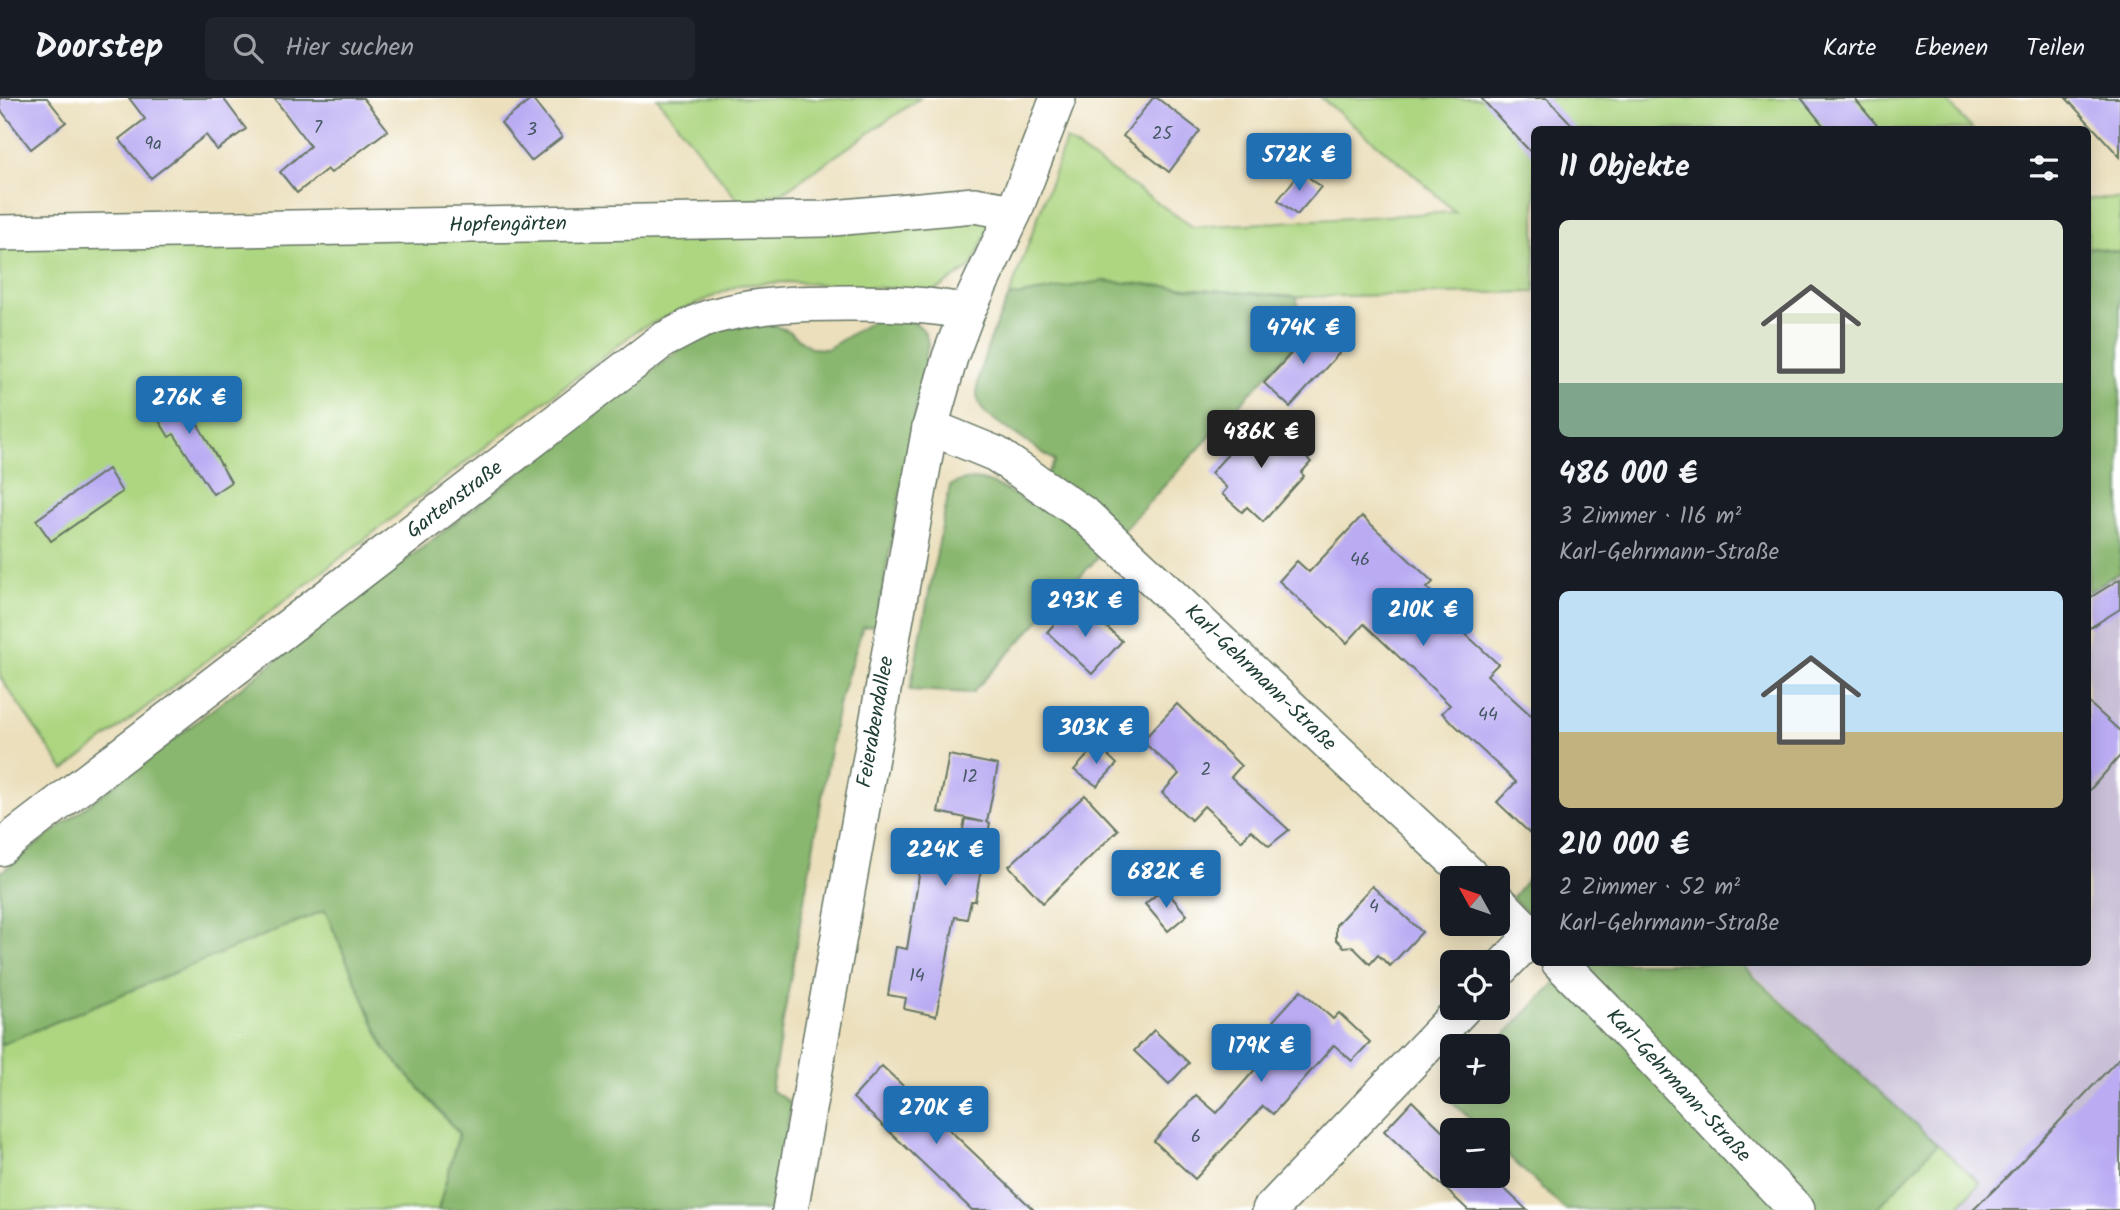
<!DOCTYPE html>
<html lang="de">
<head>
<meta charset="utf-8">
<style>
  :root { --surface:#171b24; --page:#20242c; --text:#f1f3f6; --muted:#9ea1a6; --line:#363941; --accent:#1f6fb2 }
  body { margin:0; font-family:Kalam,sans-serif; background:var(--page); color:var(--text); height:100vh; display:flex; flex-direction:column; font-size:26px; white-space:nowrap }
  * { box-sizing:border-box; margin:0 }
  p { font-size:23px; color:var(--muted) }
  .icon { flex:none; width:38px; height:38px; fill:none; stroke:currentColor; stroke-width:2; stroke-linecap:round; stroke-linejoin:round }
  .map { position:relative; flex:1; overflow:hidden }
  .side { position:absolute; left:1531px; top:28px; width:560px; height:840px; display:flex; flex-direction:column; background:var(--surface); border-radius:10px; box-shadow:0 4px 18px #0003 }
  .side>* { flex:none }
  .needle { width:46px; rotate:310deg }
  .buttons { position:absolute; left:1440px; top:768px; display:grid; gap:14px }
  .buttons a { display:grid; place-items:center; width:70px; height:70px; border-radius:10px; background:var(--surface); box-shadow:0 4px 18px #0003; font-size:35px }
  .price { position:absolute; translate:-50% -60px; padding:0 16px; border-radius:7px; background:var(--accent); color:#fff; font-size:23px; line-height:46px; filter:drop-shadow(0 2px 4px #0008) }
  .price::after { content:''; position:absolute; left:50%; top:42px; width:21px; height:16px; margin-left:-10px; background:inherit; clip-path:polygon(0 0,100% 0,50% 100%) }
  .price.on { background:#222; color:#fff }
  ul { padding:0; list-style:none }
  li { display:grid; align-content:center; gap:14px; height:371px; padding:0 28px }
  li span { display:grid; place-items:center; height:217px; border-radius:10px; color:#555 }
  li>.icon { margin-inline-start:auto }
  span .icon { width:126px; height:126px; fill:#fffc; stroke-width:1 }
  li b { font-size:30px }
  h2 { display:flex; justify-content:space-between; align-items:center; height:84px; padding:0 28px; font-size:30px }
  header { display:flex; align-items:center; gap:42px; box-sizing:border-box; height:98px; padding:0 35px; background:var(--surface); border-bottom:2px solid var(--line) }
  header strong { font-size:33px }
  nav { display:flex; gap:38px; margin-inline-start:auto; font-size:24px }
  .search { width:490px; height:63px; background:var(--page); display:flex; align-items:center; gap:18px; box-sizing:border-box; padding:0 24px; border-radius:10px; color:var(--muted); font-size:26px }
  .map>svg:first-child { display:block }
  .industrial { fill:#c9bfd7 }
  .green { fill:#add681; stroke:#668a5a; stroke-width:2 }
  .forest { fill:#8ab76f; stroke:#547a52; stroke-width:2 }
  .building { fill:#baabf3 }
  .lines { fill:none; stroke-linecap:round; stroke-linejoin:round }
  .street-casing { stroke:#667664; stroke-width:38 }
  .street { stroke:#fff; stroke-width:35 }
  .labels { text-anchor:middle; dominant-baseline:central; stroke-width:6; stroke-linejoin:round; paint-order:stroke }
  .number-label { font-size:18px; fill:#465864 }
  .street-label { font-size:21px; fill:#1f3d34; stroke:#fff }
</style>
</head>
<body>
<header>
<strong>Doorstep</strong>
<div class="search"><svg class="icon" aria-label="search" viewBox="0 0 24 24"><circle cx="10" cy="10" r="6"/><path d="M15 15l6 6"/></svg>Hier suchen</div>
<nav><a>Karte</a><a>Ebenen</a><a>Teilen</a></nav>
</header>
<div class="map">
<svg width="2120" height="1112" viewBox="0 0 2120 1112">
  <rect width="100%" height="100%" fill="#fff"/>
  <filter id="ink" filterUnits="userSpaceOnUse"><feTurbulence type="fractalNoise" baseFrequency=".0143" numOctaves="2"/><feDisplacementMap in="SourceGraphic" scale="14" xChannelSelector="R" yChannelSelector="G"/><feConvolveMatrix kernelMatrix="1 2 1 2 8 2 1 2 1" color-interpolation-filters="sRGB"/></filter>
  <filter id="wash" filterUnits="userSpaceOnUse"><feTurbulence type="fractalNoise" baseFrequency=".00686" numOctaves="4" result="noise"/><feDisplacementMap in="SourceGraphic" scale="28" xChannelSelector="R" yChannelSelector="G"/><feGaussianBlur stdDeviation="1.57" result="paint"/><feColorMatrix in="noise" values="0 0 0 0 0 0 0 0 0 0 0 0 0 0 0 0 0 1.4 0 .05"/><feComposite in="paint" operator="in"/></filter>
  <g filter="url(#wash)">
    <rect width="100%" height="100%" fill="#ebdfbc"/>
    <!-- industrial -->
    <path class="industrial" d="M2120,476V1112H1955L1980,1085L1742,865L2088,864V495Z"/>
    <!-- green -->
    <g class="green">
      <path d="M657,0H920L783,94L740,105Z"/>
      <path d="M1321,0H1944L1972,31L1535,32V194L1296,199L1103,183L1009,199L1066,42L1193,129L1455,114L1410,73Z"/>
      <path d="M2088,101H2120V154L2088,149Z"/>
      <path d="M992,123L971,169L934,193L785,184L739,187L639,231L64,672L0,579V145Z"/>
      <path d="M325,812L385,951L459,1036L438,1112H0V947Z"/>
      <path d="M1937,1046L1980,1085L1955,1112H1876Z"/>
    </g>
    <!-- forest -->
    <g class="forest">
      <path d="M2088,149L2120,154V474L2088,494Z"/>
      <path d="M1103,183L1296,199L1307,234L972,595L910,592L950,388C978,371 1003,390 1027,405L1055,363L986,316C981,310 978,305 977,296C976,273 998,221 1009,199Z"/>
      <path d="M876,221C899,222 924,217 928,246L876,527L863,529L838,607L771,992L787,1002L791,1008L771,1112H438L459,1035L385,951L325,812L0,947V775L688,245L719,230L772,227L787,232L811,250L827,251Z"/>
      <path d="M1535,772V822L1512,800Z"/>
      <path d="M1574,865H1739L1937,1046L1876,1112H1565L1498,1048V1032H1482L1447,999L1452,992L1498,994V948H1494Z"/>
    </g>
    <g id="blocks">
      <!-- building -->
      <g class="building">
        <path d="M0,0H47L66,24L31,51L0,11Z"/>
        <path d="M129,0H223L246,31L217,52L206,37L151,80L119,41L145,21Z"/>
        <path d="M274,0H363L388,32L331,75L327,71L297,95L280,74L310,48Z"/>
        <path d="M1153,0H1157L1200,33L1169,74L1123,38Z"/>
        <path d="M1481,0H1547L1577,32H1535V59Z"/>
        <path d="M1801,0H1854L1881,32H1827Z"/>
        <path d="M2066,0H2120V59Z"/>
        <path d="M532,1L562,39L531,63L501,25Z"/>
        <path d="M1301,73L1321,89L1297,117L1278,102Z"/>
        <path d="M1317,227L1343,251L1290,309L1264,285Z"/>
        <path d="M174,285L231,384L213,396L174,336L169,339L147,303Z"/>
        <path d="M1261,319L1311,364L1301,375L1304,378L1263,424L1247,409L1242,414L1222,396L1227,390L1211,375Z"/>
        <path d="M108,371L122,394L51,443L36,422Z"/>
        <path d="M1362,418L1433,484L1427,490L1463,525L1459,530L1498,566L1487,577L1535,621V740L1497,704L1516,684L1442,615L1450,607L1364,526L1347,545L1279,483L1297,463L1309,474Z"/>
        <path d="M2120,481V511L2088,531V501Z"/>
        <path d="M1068,511L1082,523L1090,514L1122,543L1092,576L1047,534Z"/>
        <path d="M2088,604L2120,633V658L2088,694Z"/>
        <path d="M1177,606L1241,668L1231,679L1289,732L1269,748L1251,732L1242,743L1204,708L1191,722L1162,695L1179,676L1142,643Z"/>
        <path d="M1097,647L1117,666L1097,688L1074,672Z"/>
        <path d="M949,657L998,667L987,724L990,725L975,803H971L967,821L955,819L936,918L904,911L906,900L888,897L896,849L907,851L921,765L955,771L965,721L984,724L938,714Z"/>
        <path d="M1085,697L1118,732L1043,805L1009,768Z"/>
        <path d="M1372,788L1422,834L1390,868L1378,857L1370,866L1352,848L1344,849L1336,841V827Z"/>
        <path d="M1164,790L1187,817L1168,833L1145,806Z"/>
        <path d="M1301,892L1333,921L1339,915L1370,944L1352,963L1334,947L1273,1016L1263,1008L1195,1081L1154,1043L1196,997L1217,1015L1286,936L1273,923Z"/>
        <path d="M1154,932L1189,965L1169,986L1134,953Z"/>
        <path d="M2120,959V1112H1973L2003,1083Z"/>
        <path d="M882,968L1034,1112H972L891,1035L853,1000Z"/>
        <path d="M1412,1003L1452,1042V1078H1491L1527,1112H1468L1384,1033Z"/>
      </g>
    </g>
  </g>
  <g filter="url(#ink)">
    <use href="#blocks" fill-opacity="0" stroke="#667664" stroke-width="2"/>
    <g class="lines">
      <!-- street casing -->
      <g class="street-casing">
        <g id="street">
          <path d="M0,135L823,121L974,107L1014,114"/>
          <path d="M930,329L996,356L1086,418L1473,780"/>
          <path d="M0,750L663,242C679,235 695,224 711,219C757,206 802,205 849,205C889,205 927,206 967,214"/>
          <path d="M1498,803L1535,841"/>
          <path d="M1559,864C1640,945 1717,1030 1797,1112"/>
          <path d="M1498,873L1532,838"/>
          <path d="M790,1112L930,329L950,259L967,214L1014,114L1058,0"/>
          <path d="M1270,1112L1463,910"/>
        </g>
      </g>
      <!-- street -->
      <use href="#street" class="street"/>
    </g>
  </g>
  <g class="labels">
    <!-- number labels -->
    <g class="number-label">
      <text x="318" y="30">7</text>
      <text x="532" y="32">3</text>
      <text x="1162" y="36">25</text>
      <text x="153" y="46">9a</text>
      <text x="1360" y="462">46</text>
      <text x="1488" y="617">44</text>
      <text x="1206" y="672">2</text>
      <text x="970" y="679">12</text>
      <text x="1374" y="809">4</text>
      <text x="917" y="878">14</text>
      <text x="1196" y="1039">6</text>
    </g>
    <!-- street labels -->
    <g class="street-label">
      <text transform="translate(508 127) rotate(-1)">Hopfengärten</text>
      <text transform="translate(455 402) rotate(-37)">Gartenstraße</text>
      <text transform="translate(1260 580) rotate(44)">Karl-Gehrmann-Straße</text>
      <text transform="translate(876 624) rotate(-80)">Feierabendallee</text>
      <text transform="translate(1678 988) rotate(47)">Karl-Gehrmann-Straße</text>
    </g>
  </g>
</svg>
<div class="buttons">
<a><svg class="needle" viewBox="-14 -14 28 28"><path d="M0-13l5 13h-10z" fill="#e53935"/><path d="M0 13l5-13h-10z" fill="#9ea1a6"/></svg></a>
<a><svg class="icon" aria-label="locate" viewBox="0 0 24 24"><circle cx="12" cy="12" r="6"/><path d="M12 2v4M12 18v4M2 12h4M18 12h4"/></svg></a>
<a>+</a>
<a>−</a>
</div>
<b class="price" style="left:1299px;top:95px">572K €</b>
<b class="price" style="left:1303px;top:268px">474K €</b>
<b class="price" style="left:189px;top:338px">276K €</b>
<b class="price on" style="left:1261px;top:372px">486K €</b>
<b class="price" style="left:1085px;top:541px">293K €</b>
<b class="price" style="left:1423px;top:550px">210K €</b>
<b class="price" style="left:1096px;top:668px">303K €</b>
<b class="price" style="left:945px;top:790px">224K €</b>
<b class="price" style="left:1166px;top:812px">682K €</b>
<b class="price" style="left:1261px;top:986px">179K €</b>
<b class="price" style="left:936px;top:1048px">270K €</b>
<section class="side">
<h2>11 Objekte<svg class="icon" aria-label="filters" viewBox="0 0 24 24"><path d="M4 7h16M4 17h16"/><circle cx="9" cy="7" r="2"/><circle cx="15" cy="17" r="2"/></svg></h2>
<ul>
<li><span style="background:linear-gradient(#dfe7d0 75%,#7fa58c 0)"><svg class="icon" aria-label="home" viewBox="0 0 24 24"><path d="M3 11l9-7 9 7M6 9v11h12V9"/></svg></span><div><b>486 000 €</b><p>3 Zimmer · 116 m²</p><p>Karl-Gehrmann-Straße</p></div></li>
<li><span style="background:linear-gradient(#bfe0f5 65%,#c2b280 0)"><svg class="icon" aria-label="home" viewBox="0 0 24 24"><path d="M3 11l9-7 9 7M6 9v11h12V9"/></svg></span><div><b>210 000 €</b><p>2 Zimmer · 52 m²</p><p>Karl-Gehrmann-Straße</p></div></li>
</ul>
</section>
</div>
</body>
</html>
